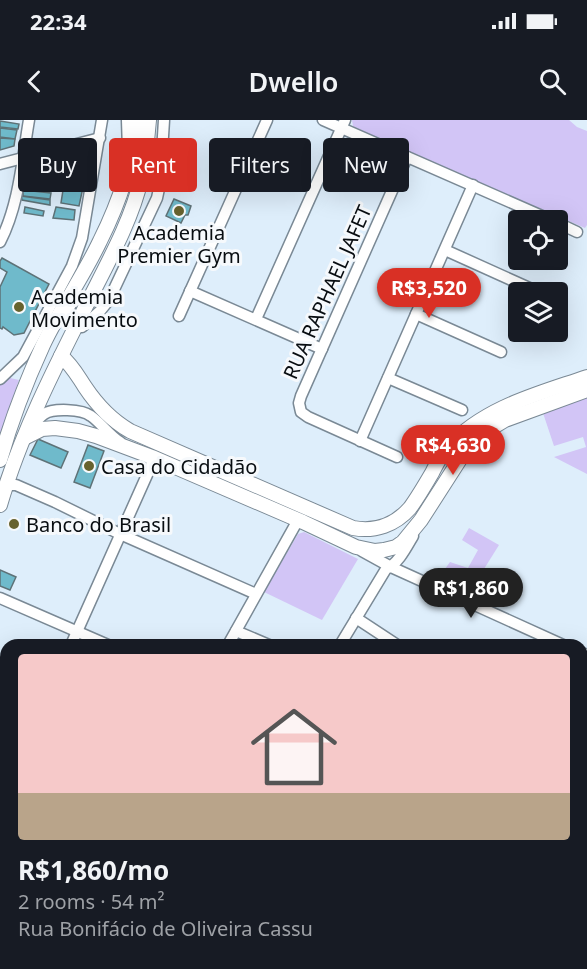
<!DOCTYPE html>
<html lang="en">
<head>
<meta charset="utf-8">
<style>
  :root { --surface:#171b24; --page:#242831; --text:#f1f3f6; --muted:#9ea1a6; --accent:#d93025 }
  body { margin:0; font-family:"Noto Sans",sans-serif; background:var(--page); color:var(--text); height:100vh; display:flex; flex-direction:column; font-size:22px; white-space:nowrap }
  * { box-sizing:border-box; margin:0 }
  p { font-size:20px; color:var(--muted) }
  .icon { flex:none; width:33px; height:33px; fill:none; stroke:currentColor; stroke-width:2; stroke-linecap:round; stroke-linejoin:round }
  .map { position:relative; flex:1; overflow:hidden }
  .side { position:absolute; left:0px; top:519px; width:588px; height:330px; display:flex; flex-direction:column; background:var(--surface); border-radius:18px 18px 0 0; box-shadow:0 6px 24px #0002 }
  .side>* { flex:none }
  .hud { position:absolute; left:18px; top:18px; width:552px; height:54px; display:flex; gap:12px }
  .controls { position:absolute; left:508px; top:90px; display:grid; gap:12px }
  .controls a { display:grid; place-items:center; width:60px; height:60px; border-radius:6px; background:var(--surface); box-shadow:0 6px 24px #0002; font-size:30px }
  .price { position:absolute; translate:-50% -51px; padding:0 14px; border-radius:21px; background:var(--accent); color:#fff; font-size:20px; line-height:39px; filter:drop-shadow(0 2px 3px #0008) }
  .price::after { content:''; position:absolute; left:50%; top:36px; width:18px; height:14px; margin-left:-9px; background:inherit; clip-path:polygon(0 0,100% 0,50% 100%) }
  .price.on { background:#222; color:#fff }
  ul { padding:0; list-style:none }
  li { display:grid; align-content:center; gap:12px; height:318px; padding:0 18px }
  li span { display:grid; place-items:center; height:186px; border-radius:6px; color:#555 }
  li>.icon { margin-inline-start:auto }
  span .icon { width:108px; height:108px; fill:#fffc; stroke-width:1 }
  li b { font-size:26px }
  .tag { padding:0 21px; border-radius:6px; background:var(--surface); box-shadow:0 6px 24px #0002; font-size:21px; line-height:54px }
  .tag.on { background:var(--accent); color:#fff }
  .status { display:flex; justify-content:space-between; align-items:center; height:42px; padding:0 30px; background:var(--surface); direction:ltr }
  .status svg { height:16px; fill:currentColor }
  header { display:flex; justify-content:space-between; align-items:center; height:78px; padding:0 18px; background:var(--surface); font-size:27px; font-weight:600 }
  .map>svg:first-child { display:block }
  .green { fill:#d2c5f6 }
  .building { fill:#6fbacb; stroke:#5e7277; stroke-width:1.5 }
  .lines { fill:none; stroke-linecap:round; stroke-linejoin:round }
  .minor-casing { stroke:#7a8995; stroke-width:13 }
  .major-casing { stroke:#7a8995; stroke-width:16 }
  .minor { stroke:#fff; stroke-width:10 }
  .major { stroke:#fff; stroke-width:14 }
  .poi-dot { fill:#67622e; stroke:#f6f9fc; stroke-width:2 }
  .labels { text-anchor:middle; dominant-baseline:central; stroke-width:6; stroke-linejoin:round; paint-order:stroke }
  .poi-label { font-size:20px; fill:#080d11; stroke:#f6f9fc; text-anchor:start }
  .street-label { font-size:20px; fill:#080d11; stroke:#f6f9fc }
</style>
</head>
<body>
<div class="status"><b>22:34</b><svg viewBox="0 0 49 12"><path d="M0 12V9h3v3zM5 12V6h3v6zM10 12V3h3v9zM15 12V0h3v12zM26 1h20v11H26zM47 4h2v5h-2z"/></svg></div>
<header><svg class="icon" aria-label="back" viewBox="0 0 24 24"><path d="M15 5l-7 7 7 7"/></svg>Dwello<svg class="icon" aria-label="search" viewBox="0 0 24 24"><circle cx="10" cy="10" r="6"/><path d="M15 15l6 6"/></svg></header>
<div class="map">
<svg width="587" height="849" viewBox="0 0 587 849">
  <rect width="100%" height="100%" fill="#deeefb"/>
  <!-- green -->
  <g class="green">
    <path d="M352,0H569L577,7L587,11V105L585,108L357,10L353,6Z"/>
    <path d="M6,257L19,260L5,300L4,306L0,313V263Z"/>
    <path d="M587,276V354L554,337L586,327L583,317L554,326L543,293Z"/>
    <path d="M469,408L499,425L469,473L437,460L450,442L468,448L478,430L462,420Z"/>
    <path d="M304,412L358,439L322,500L264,472L298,414Z"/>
  </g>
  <!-- building -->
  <g class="building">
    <path d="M0,1L19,4L18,9L0,7Z"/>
    <path d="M0,8L17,10L15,19L0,17Z"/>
    <path d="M0,18L15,19L14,26L0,30Z"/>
    <path d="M67,45L87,49L79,86L61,83Z"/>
    <path d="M31,47L55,51L53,63L29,59Z"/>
    <path d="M23,70L51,73L50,79L23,76Z"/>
    <path d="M21,76L50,80V85L22,80Z"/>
    <path d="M174,79L191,86L188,95H185L181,103L166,96Z"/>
    <path d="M25,87L44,91L43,96L24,93Z"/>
    <path d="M56,87L75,90L74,100L53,98Z"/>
    <path d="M2,138L49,164L24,213L14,215L3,207L2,209L0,208V167L7,152L0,148V141Z"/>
    <path d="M38,319L68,332L61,348L30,335Z"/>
    <path d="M88,325L104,331L90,368L74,362Z"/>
    <path d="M0,450L16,457L10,470L0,466Z"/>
  </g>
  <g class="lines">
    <!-- minor casing -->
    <g class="minor-casing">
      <g id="minor">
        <path d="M127,0L128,30"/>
        <path d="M323,0L551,100"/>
        <path d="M0,44L100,18"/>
        <path d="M558,103L577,112"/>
        <path d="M0,122C19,85 22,41 29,0"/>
        <path d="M445,130L536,171"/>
        <path d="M190,171L322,229"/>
        <path d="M72,183C64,195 67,205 82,207L100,191L109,180L157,78L160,64L164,0"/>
        <path d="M416,194L501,232"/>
        <path d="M179,196L267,0"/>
        <path d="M256,199L345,0"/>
        <path d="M388,258L462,290"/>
        <path d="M0,259L23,237L72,146L82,118L102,0"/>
        <path d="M31,309C35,303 38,298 44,294C53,288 82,289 91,296C101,303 108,314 120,322"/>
        <path d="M360,321L473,65"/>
        <path d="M397,337L308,297L301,292L299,283L301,276L407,37"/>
        <path d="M5,369L9,365H16L55,382L120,414L256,474"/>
        <path d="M362,431L391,447L563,525"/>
        <path d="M0,478L108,525"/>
        <path d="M356,498L397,525"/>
        <path d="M236,511L269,525"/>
        <path d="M71,525L151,346L152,337"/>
        <path d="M228,525L298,400"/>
        <path d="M340,525L386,449C398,444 406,428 413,416"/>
        <path d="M582,533L587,535"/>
        <path d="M582,590L587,580"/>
        <path d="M0,598L6,601"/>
        <path d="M0,681L6,673"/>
        <path d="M0,705L6,708"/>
        <path d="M582,731L587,734"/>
        <path d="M582,799L587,790"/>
        <path d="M225,843L235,849"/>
        <path d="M539,843L552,849"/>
        <path d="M41,849L45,843"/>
        <path d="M150,849L153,843"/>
        <path d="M280,849L283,843"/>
        <path d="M358,849L362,843"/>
        <path d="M432,849L435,843"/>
      </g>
    </g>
    <!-- major casing -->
    <g class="major-casing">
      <g id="major">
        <path d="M61,236C72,245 77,255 85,267C97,285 111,300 130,311L353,408C375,412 395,405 410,388C418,377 425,365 432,353C437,343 441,334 449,326C485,287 538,274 587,257"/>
        <path d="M24,318L42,309L55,308L78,311L96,316L152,337L303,402L356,427L375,431L384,430L396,427L403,422L421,400L464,333L477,320L490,309L505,300L587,270"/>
        <path d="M0,340C11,301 26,262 43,225C60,189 83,157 100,121C119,83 133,42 137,0"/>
        <path d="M0,385C20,316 55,247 87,184C106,146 132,100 141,59C146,40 147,20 149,0"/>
      </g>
    </g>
    <!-- minor -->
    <use href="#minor" class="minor"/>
    <!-- major -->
    <use href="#major" class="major"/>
  </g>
  <!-- markers -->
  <g class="poi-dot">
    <circle cx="179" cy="91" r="6"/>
    <circle cx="19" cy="187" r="6"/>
    <circle cx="89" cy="346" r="6"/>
    <circle cx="14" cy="404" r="6"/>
  </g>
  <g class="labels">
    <!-- poi labels -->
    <g class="poi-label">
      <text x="179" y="112" text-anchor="middle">Academia<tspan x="179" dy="23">Premier Gym</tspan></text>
      <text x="31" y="176">Academia<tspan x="31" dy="23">Movimento</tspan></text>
      <text x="101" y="346">Casa do Cidadão</text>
      <text x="26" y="404">Banco do Brasil</text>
    </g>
    <!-- street labels -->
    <g class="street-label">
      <text transform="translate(327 172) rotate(-66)">RUA RAPHAEL JAFET</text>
    </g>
  </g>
</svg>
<div class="controls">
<a><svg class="icon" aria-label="locate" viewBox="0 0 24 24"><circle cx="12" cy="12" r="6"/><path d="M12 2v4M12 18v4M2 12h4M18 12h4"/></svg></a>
<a><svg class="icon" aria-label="layers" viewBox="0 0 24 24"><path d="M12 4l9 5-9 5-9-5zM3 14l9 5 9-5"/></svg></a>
</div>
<b class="price" style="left:429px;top:199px">R$3,520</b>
<b class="price" style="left:453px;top:356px">R$4,630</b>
<b class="price on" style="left:471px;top:499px">R$1,860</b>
<div class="hud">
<a class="tag">Buy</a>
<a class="tag on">Rent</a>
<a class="tag">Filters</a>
<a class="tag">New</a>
</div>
<section class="side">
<ul>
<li><span style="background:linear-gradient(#f6c9c9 75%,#b9a48a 0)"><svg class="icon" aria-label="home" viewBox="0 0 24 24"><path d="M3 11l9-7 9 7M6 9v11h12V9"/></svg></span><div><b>R$1,860/mo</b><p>2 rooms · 54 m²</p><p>Rua Bonifácio de Oliveira Cassu</p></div></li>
</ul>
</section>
</div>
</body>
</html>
